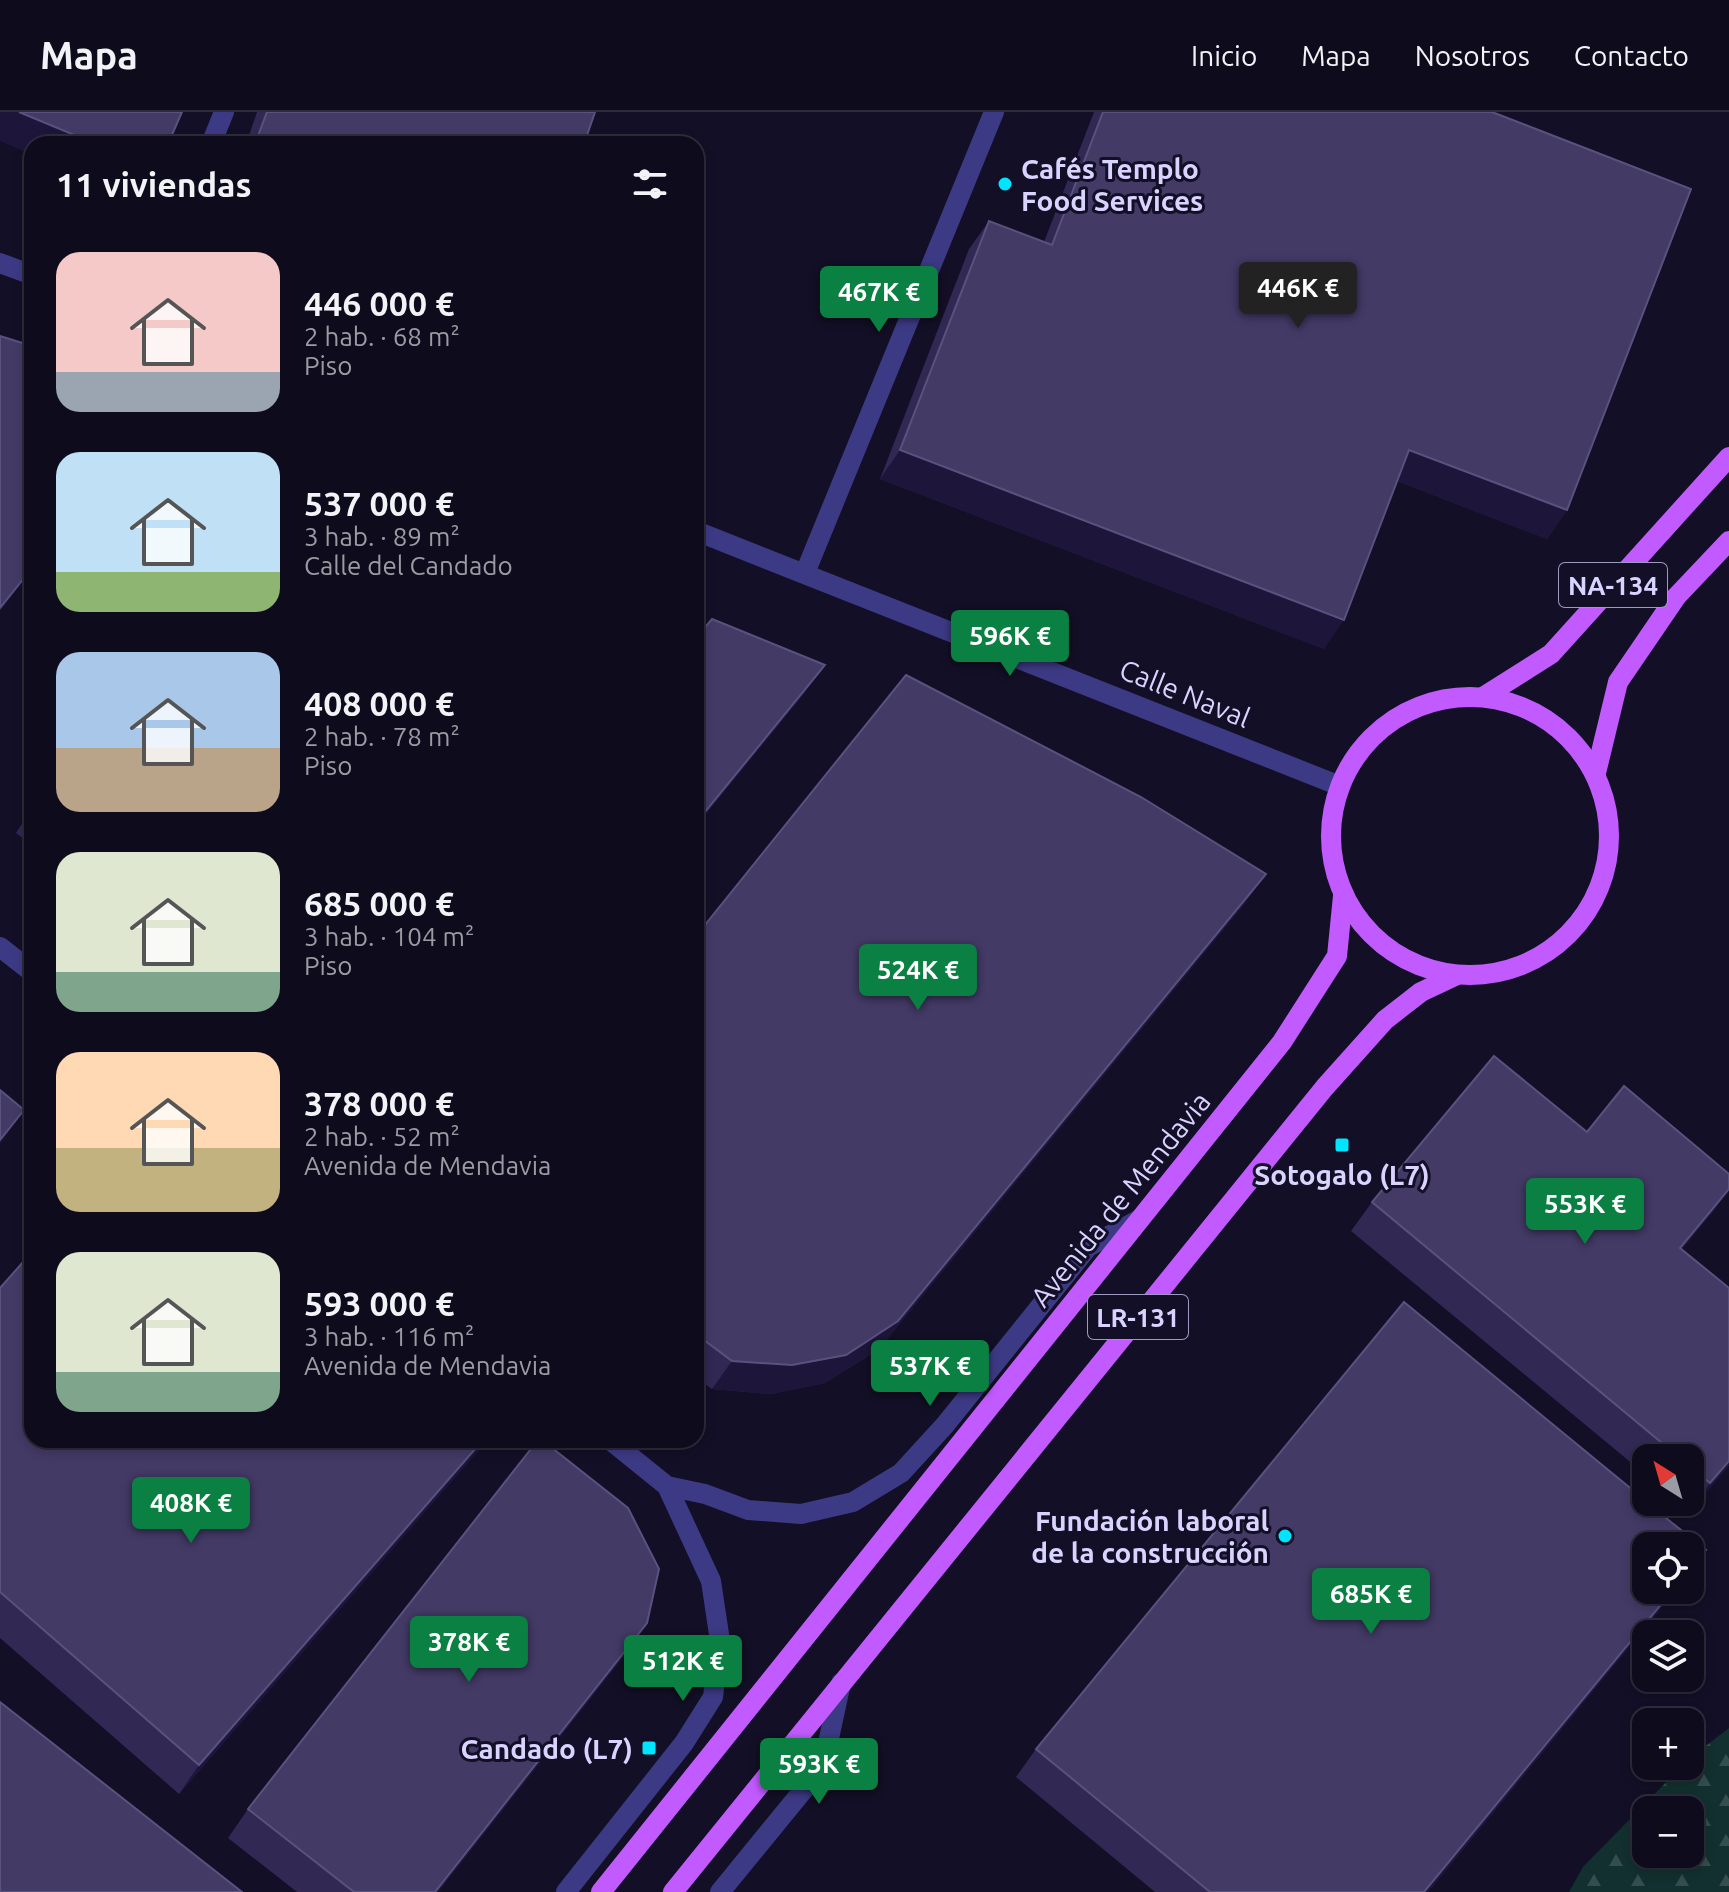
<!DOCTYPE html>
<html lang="es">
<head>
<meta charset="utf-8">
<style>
  :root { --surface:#0e0b1c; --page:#171425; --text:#f1f3f6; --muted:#9b9ba3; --line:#2e2b3b; --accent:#0b8043 }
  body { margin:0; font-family:Ubuntu,sans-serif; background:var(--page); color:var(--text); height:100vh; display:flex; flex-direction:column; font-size:30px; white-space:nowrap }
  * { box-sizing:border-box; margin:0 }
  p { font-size:26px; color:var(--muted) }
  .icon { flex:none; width:44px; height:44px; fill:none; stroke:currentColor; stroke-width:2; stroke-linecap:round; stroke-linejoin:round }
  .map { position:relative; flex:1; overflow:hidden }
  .details { position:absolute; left:24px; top:24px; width:680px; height:1312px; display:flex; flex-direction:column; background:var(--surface); border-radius:24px; box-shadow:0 4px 12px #0003,0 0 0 2px var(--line) }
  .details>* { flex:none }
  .needle { width:52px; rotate:323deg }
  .buttons { position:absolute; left:1632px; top:1332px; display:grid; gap:16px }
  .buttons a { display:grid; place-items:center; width:72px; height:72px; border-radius:16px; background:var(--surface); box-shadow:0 4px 12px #0003,0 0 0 2px var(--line); font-size:40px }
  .price { position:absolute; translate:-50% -68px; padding:0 18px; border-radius:8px; background:var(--accent); color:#fff; font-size:26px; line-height:52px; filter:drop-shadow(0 2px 4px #0008) }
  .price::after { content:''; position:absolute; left:50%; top:48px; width:24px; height:18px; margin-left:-12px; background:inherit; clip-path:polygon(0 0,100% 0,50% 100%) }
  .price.active { background:#222; color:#fff }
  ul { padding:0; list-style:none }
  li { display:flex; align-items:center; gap:24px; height:200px; padding:0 32px }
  li span { display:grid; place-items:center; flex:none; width:224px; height:160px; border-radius:24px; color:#555 }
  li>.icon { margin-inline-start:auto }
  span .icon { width:96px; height:96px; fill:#fffc; stroke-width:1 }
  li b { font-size:34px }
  h2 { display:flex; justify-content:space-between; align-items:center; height:96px; padding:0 32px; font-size:34px }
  header { display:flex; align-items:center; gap:48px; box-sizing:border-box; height:112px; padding:0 40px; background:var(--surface); border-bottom:2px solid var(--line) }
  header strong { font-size:38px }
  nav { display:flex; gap:44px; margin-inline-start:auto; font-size:28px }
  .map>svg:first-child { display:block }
  .forest { fill:url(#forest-firs); fill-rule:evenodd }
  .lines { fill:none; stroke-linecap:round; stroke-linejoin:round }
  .minor { stroke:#3d3a85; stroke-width:20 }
  .primary { stroke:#c25bff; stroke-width:20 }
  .wall { fill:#312854 }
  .shaded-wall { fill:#1d163a }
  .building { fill:#433a66; stroke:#5a527e; stroke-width:2 }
  .poi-dot { fill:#00e5ff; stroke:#130f26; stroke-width:3 }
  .labels { text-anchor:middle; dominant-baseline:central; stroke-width:6; stroke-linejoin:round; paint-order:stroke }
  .shield { fill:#130f26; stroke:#9e99be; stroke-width:2 }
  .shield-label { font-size:26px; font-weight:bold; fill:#d9d4ff }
  .poi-label { font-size:28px; font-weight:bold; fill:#d9d4ff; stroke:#130f26; text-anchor:end }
  .street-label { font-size:28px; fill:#d9d4ff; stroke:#130f26 }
</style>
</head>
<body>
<header>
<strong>Mapa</strong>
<nav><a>Inicio</a><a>Mapa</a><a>Nosotros</a><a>Contacto</a></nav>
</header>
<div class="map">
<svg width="1729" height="1780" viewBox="0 0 1729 1780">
  <defs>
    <pattern id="forest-firs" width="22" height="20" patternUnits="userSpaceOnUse" patternTransform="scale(2)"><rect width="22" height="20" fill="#12302f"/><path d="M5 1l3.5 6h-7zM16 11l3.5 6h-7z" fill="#344d4e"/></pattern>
  </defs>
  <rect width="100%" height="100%" fill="#130f26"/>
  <!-- forest -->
  <path class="forest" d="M1729,1616V1780H1569L1583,1755L1682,1654H1690V1646ZM1646,1698H1690V1742H1646Z"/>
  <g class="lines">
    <!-- minor -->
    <g class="minor">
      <path d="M211,32L224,0"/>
      <path d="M0,151L32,163"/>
      <path d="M696,419L1340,674"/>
      <path d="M805,461L994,0"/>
      <path d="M0,835L32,860"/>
      <path d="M610,1328L667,1374L705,1382L748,1398L801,1402L853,1390L901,1361L945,1313L1088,1135L1140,1107"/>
      <path d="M566,1780L684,1631L713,1585L720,1529L711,1469L667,1374"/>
      <path d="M720,1780L823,1654L841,1571"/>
    </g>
    <!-- primary -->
    <g class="primary">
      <circle cx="1470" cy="724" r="139"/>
      <path d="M1483,585L1551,542L1729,345"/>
      <path d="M1596,661L1618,570L1676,485L1729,429"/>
      <path d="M601,1780L1282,930L1337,844L1343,784"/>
      <path d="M673,1780L1325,975L1385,908L1421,880L1457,863"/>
    </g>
  </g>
  <!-- wall -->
  <g class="wall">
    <path d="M257,0H595L584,32H246Z"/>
    <path d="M1094,0H1492L1567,398L1547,427L1397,369L1324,537L880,367L969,137L989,109L1044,130Z"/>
    <path d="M32,697V733L16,721Z"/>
    <path d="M1246,790L878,1238L825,1271L771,1282L712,1277L696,1266V824Z"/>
    <path d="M1372,1090L1716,1096L1682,1137L1729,1176V1353L1690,1400L1678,1390H1690V1346H1646V1363L1351,1119Z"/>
    <path d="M0,1176L32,1328H487L179,1682L0,1526Z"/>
    <path d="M1646,1478H1676L1428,1780H1155L1016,1665L1036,1637Z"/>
    <path d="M627,1540L438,1780H297L228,1726L248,1697Z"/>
  </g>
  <!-- shaded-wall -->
  <g class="shaded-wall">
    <path d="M0,0H19L96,32H32V43L0,29Z"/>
    <path d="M900,338L1344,508L1324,537L880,367Z"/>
    <path d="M1409,338L1567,398L1547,427L1389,366Z"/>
    <path d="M32,456V459L0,499V496Z"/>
    <path d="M825,553L805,581L696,715V711Z"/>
    <path d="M1266,762L1246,790L878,1238L825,1271L771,1282L712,1277L732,1249Z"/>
    <path d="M24,998L4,1027L0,1032V1028Z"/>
    <path d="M1729,1077L1716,1096L1660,1164L1680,1136Z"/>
    <path d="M483,1328H487L481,1336L179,1682L199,1653Z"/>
    <path d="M1729,1349V1353L1690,1400L1710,1371Z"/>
    <path d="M1673,1478H1676L1428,1780H1424Z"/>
    <path d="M647,1511L627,1540L438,1780H435Z"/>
  </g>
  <!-- building -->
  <g class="building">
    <path d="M19,0H182L168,32H96Z"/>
    <path d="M267,0H595L584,32H255Z"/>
    <path d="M1103,0H1492L1691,77L1567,398L1409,338L1344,508L900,338L989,109L1052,133Z"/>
    <path d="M0,224L32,234V456L0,496Z"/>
    <path d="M712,507L825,553L696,711V526Z"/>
    <path d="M906,563L1141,685L1266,762L898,1209L846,1243L792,1253L732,1249L696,1222V824Z"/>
    <path d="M1494,944L1587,1020L1624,974L1729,1062V1077L1680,1136L1729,1176V1349L1710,1371L1690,1354V1346H1680L1372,1090Z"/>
    <path d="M0,978L24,998L0,1028Z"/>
    <path d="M32,1140V1328H483L199,1653L0,1480V1176Z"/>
    <path d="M1404,1190L1646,1389V1390L1706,1438L1690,1457V1434H1646V1478H1673L1424,1780H1210L1036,1637Z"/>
    <path d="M538,1328H542L628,1396L659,1457L647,1511L435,1780H354L248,1697Z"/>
    <path d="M0,1590L242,1780H0Z"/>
  </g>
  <!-- markers -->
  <g class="poi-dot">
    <circle cx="1005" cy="72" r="8"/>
    <rect x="1334" y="1025" width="16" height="16" rx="4"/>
    <circle cx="1285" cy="1424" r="8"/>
    <rect x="641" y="1628" width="16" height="16" rx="4"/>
  </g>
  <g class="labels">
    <!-- shield labels -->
    <g class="shield">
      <rect x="1559" y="451" width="108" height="44" rx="6"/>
      <rect x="1088" y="1183" width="100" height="44" rx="6"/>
    </g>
    <g class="shield-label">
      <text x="1613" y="473">NA-134</text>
      <text x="1138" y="1205">LR-131</text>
    </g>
    <!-- poi labels -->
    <g class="poi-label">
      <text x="1021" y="56" text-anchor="start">Cafés Templo<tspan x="1021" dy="32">Food Services</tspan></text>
      <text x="1342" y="1062" text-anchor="middle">Sotogalo (L7)</text>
      <text x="1269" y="1408">Fundación laboral<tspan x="1269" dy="32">de la construcción</tspan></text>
      <text x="633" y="1636">Candado (L7)</text>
    </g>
    <!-- street labels -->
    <g class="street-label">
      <text transform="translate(1185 581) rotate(22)">Calle Naval</text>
      <text transform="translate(1120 1087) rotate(-51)">Avenida de Mendavia</text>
    </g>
  </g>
</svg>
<div class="buttons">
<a><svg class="needle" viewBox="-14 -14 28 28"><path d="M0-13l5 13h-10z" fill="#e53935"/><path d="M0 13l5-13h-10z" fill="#9b9ba3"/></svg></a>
<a><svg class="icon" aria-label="locate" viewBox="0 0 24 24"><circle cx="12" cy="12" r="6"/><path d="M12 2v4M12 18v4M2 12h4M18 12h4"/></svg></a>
<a><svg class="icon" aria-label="layers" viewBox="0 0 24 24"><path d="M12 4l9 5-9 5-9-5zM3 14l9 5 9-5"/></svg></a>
<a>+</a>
<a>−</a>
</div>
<b class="price active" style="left:1298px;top:218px">446K €</b>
<b class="price" style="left:879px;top:222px">467K €</b>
<b class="price" style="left:1010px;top:566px">596K €</b>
<b class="price" style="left:918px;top:900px">524K €</b>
<b class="price" style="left:1585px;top:1134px">553K €</b>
<b class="price" style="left:930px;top:1296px">537K €</b>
<b class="price" style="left:191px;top:1433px">408K €</b>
<b class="price" style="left:1371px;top:1524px">685K €</b>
<b class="price" style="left:469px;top:1572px">378K €</b>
<b class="price" style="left:683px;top:1591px">512K €</b>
<b class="price" style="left:819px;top:1694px">593K €</b>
<section class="details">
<h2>11 viviendas<svg class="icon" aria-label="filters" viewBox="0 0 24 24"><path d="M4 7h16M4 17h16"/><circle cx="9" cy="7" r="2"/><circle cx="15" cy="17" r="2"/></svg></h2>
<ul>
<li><span style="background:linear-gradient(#f6c9c9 75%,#9aa5b1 0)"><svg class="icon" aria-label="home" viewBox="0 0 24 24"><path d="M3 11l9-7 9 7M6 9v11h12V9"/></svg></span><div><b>446 000 €</b><p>2 hab. · 68 m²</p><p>Piso</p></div></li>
<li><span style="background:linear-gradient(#bfe0f5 75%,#8fb573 0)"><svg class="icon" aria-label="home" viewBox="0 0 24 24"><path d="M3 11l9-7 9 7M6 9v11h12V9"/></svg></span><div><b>537 000 €</b><p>3 hab. · 89 m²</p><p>Calle del Candado</p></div></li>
<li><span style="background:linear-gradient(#a9c7e8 60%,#b9a48a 0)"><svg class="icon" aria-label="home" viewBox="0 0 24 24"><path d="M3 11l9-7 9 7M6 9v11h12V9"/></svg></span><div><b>408 000 €</b><p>2 hab. · 78 m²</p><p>Piso</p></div></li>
<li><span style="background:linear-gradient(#dfe7d0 75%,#7fa58c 0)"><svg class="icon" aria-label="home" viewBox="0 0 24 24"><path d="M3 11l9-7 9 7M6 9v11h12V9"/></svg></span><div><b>685 000 €</b><p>3 hab. · 104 m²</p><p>Piso</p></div></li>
<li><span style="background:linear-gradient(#ffd9b3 60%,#c2b280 0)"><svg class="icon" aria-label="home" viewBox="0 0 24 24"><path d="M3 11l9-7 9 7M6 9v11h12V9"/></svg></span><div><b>378 000 €</b><p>2 hab. · 52 m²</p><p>Avenida de Mendavia</p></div></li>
<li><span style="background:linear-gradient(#dfe7d0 75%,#7fa58c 0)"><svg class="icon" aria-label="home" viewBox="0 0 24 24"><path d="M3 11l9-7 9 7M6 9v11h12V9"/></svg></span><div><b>593 000 €</b><p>3 hab. · 116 m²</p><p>Avenida de Mendavia</p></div></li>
</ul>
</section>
</div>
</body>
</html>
